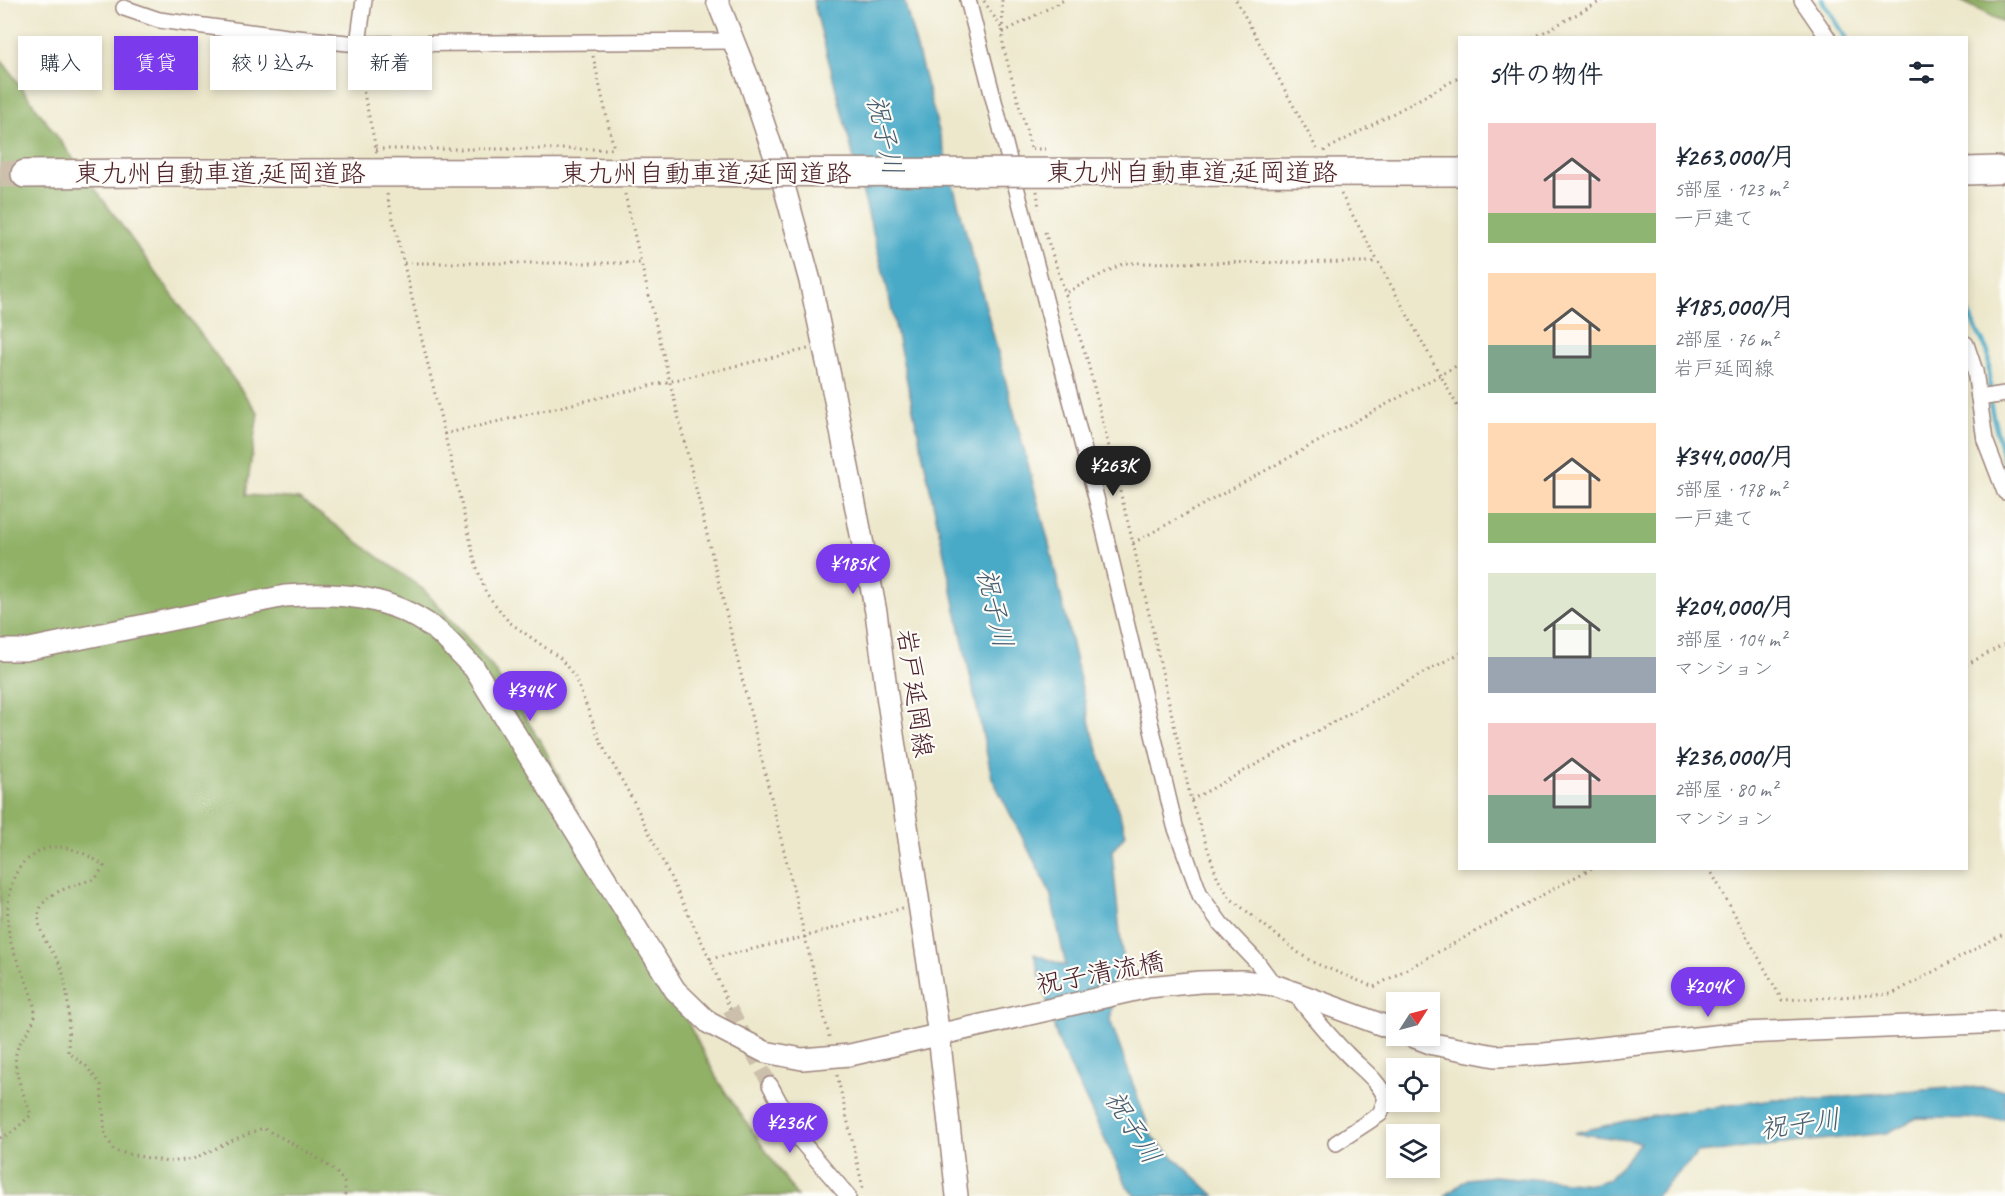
<!DOCTYPE html>
<html lang="ja">
<head>
<meta charset="utf-8">
<style>
  :root { --surface:#fff; --page:#f6f6f7; --text:#1f2937; --muted:#747a83; --accent:#7c3aed }
  body { margin:0; font-family:Caveat,"Klee One",sans-serif; background:var(--page); color:var(--text); height:100vh; display:flex; flex-direction:column; font-size:22px; white-space:nowrap }
  * { box-sizing:border-box; margin:0 }
  p { font-size:20px; color:var(--muted) }
  .icon { flex:none; width:33px; height:33px; fill:none; stroke:currentColor; stroke-width:2; stroke-linecap:round; stroke-linejoin:round }
  .map { position:relative; flex:1; overflow:hidden }
  .side { position:absolute; left:1458px; top:36px; width:510px; height:834px; display:flex; flex-direction:column; background:var(--surface); border-radius:0px; box-shadow:0 3px 9px #0003 }
  .side>* { flex:none }
  .top-card { position:absolute; left:18px; top:36px; width:570px; height:54px; display:flex; gap:12px }
  .needle { width:39px; rotate:54deg }
  .buttons { position:absolute; left:1386px; top:992px; display:grid; gap:12px }
  .buttons a { display:grid; place-items:center; width:54px; height:54px; border-radius:0px; background:var(--surface); box-shadow:0 3px 9px #0003; font-size:30px }
  .price { position:absolute; translate:-50% -51px; padding:0 14px; border-radius:21px; background:var(--accent); color:#fff; font-size:20px; line-height:39px; filter:drop-shadow(0 2px 3px #0008) }
  .price::after { content:''; position:absolute; left:50%; top:36px; width:18px; height:14px; margin-left:-9px; background:inherit; clip-path:polygon(0 0,100% 0,50% 100%) }
  .price.active { background:#222; color:#fff }
  ul { padding:0; list-style:none }
  li { display:flex; align-items:center; gap:18px; height:150px; padding:0 30px }
  li span { display:grid; place-items:center; flex:none; width:168px; height:120px; border-radius:0px; color:#555 }
  li>.icon { margin-inline-start:auto }
  span .icon { width:72px; height:72px; fill:#fffc; stroke-width:1 }
  li b { font-size:26px }
  h2 { display:flex; justify-content:space-between; align-items:center; height:72px; padding:0 30px; font-size:26px }
  .tag { padding:0 21px; border-radius:0px; background:var(--surface); box-shadow:0 3px 9px #0003; font-size:21px; line-height:54px }
  .tag.active { background:var(--accent); color:#fff }
  .map>svg:first-child { display:block }
  .forest { fill:#90b166; stroke:#6d6848; stroke-width:1.5 }
  .water { fill:#48aac7; stroke:#496479; stroke-width:1.5 }
  .lines { fill:none; stroke-linecap:round; stroke-linejoin:round }
  .stream { stroke:#48aac7; stroke-width:4.5 }
  .street-tunnel { stroke:#ccc0ac; stroke-width:15; stroke-dasharray:15 8; stroke-linecap:butt }
  .highway-tunnel { stroke:#ccc0ac; stroke-width:27; stroke-dasharray:27 14; stroke-linecap:butt }
  .street-casing { stroke:#9c847c; stroke-width:18 }
  .secondary-casing { stroke:#9c847c; stroke-width:24 }
  .highway-casing { stroke:#9c847c; stroke-width:30 }
  .path { stroke:#9c847c; stroke-width:3; stroke-dasharray:1.5 4.5; stroke-linecap:butt }
  .street { stroke:#fff; stroke-width:15 }
  .secondary { stroke:#fff; stroke-width:21 }
  .highway { stroke:#fff; stroke-width:27 }
  .highway-bridge-casing { stroke:#9c847c; stroke-width:30; stroke-linecap:butt }
  .highway-bridge { stroke:#fff; stroke-width:27 }
  .labels { text-anchor:middle; dominant-baseline:central; stroke-width:4.5; stroke-linejoin:round; paint-order:stroke }
  .street-label { font-size:26px; fill:#4a1f2b; stroke:#fdfcf7 }
  .water-label { font-size:27px; font-style:italic; fill:#495e71; stroke:#fdfcf7 }
</style>
</head>
<body>
<div class="map">
<svg width="2005" height="1196" viewBox="0 0 2005 1196">
  <rect width="100%" height="100%" fill="#fdfcf7"/>
  <filter id="ink" filterUnits="userSpaceOnUse"><feTurbulence type="fractalNoise" baseFrequency=".0167" numOctaves="2"/><feDisplacementMap in="SourceGraphic" scale="12" xChannelSelector="R" yChannelSelector="G"/><feConvolveMatrix kernelMatrix="1 2 1 2 8 2 1 2 1" color-interpolation-filters="sRGB"/></filter>
  <filter id="wash" filterUnits="userSpaceOnUse"><feTurbulence type="fractalNoise" baseFrequency=".008" numOctaves="4" result="noise"/><feDisplacementMap in="SourceGraphic" scale="24" xChannelSelector="R" yChannelSelector="G"/><feGaussianBlur stdDeviation="1.35" result="paint"/><feColorMatrix in="noise" values="0 0 0 0 0 0 0 0 0 0 0 0 0 0 0 0 0 1.4 0 .05"/><feComposite in="paint" operator="in"/></filter>
  <g filter="url(#wash)">
    <rect width="100%" height="100%" fill="#ede8cc"/>
    <!-- forest -->
    <g class="forest">
      <path d="M1959,0H2005V23Z"/>
      <path d="M0,58L258,413L246,495L299,499L424,590L491,665L541,742L720,1084L797,1196H0Z"/>
    </g>
    <!-- water -->
    <g class="water">
      <path d="M813,0H904L1048,540L1091,728L1126,834L1112,851L1122,954L1110,1020L1152,1137L1215,1196H1135L1127,1186L1058,1041L1034,954L1066,966L1050,892L992,778L886,283Z"/>
      <path d="M1959,1087L2005,1089V1119L1917,1118L1887,1133L1698,1153L1656,1196H1445L1467,1179L1494,1176L1592,1184L1609,1179L1641,1142L1574,1133L1635,1119L1772,1099H1823Z"/>
    </g>
    <g class="lines">
      <!-- stream -->
      <g class="stream">
        <path d="M1822,0L1846,38"/>
        <path d="M1966,309L1988,352L1991,408L2005,465"/>
      </g>
    </g>
  </g>
  <g filter="url(#ink)">
    <g class="lines">
      <!-- street-tunnel -->
      <path class="street-tunnel" d="M730,1009L770,1085"/>
      <!-- highway-tunnel -->
      <path class="highway-tunnel" d="M0,174H25"/>
      <!-- street casing -->
      <g class="street-casing">
        <g id="street">
          <path d="M968,0L1099,509L1175,826L1200,895L1221,924L1257,962L1274,985"/>
          <path d="M1802,0L1828,38"/>
          <path d="M124,8L159,20L287,37L358,44L732,41"/>
          <path d="M358,44L364,0"/>
          <path d="M1966,344L1975,371L1985,440L2005,492"/>
          <path d="M1979,398L2005,394"/>
          <path d="M1293,991C1310,1013 1327,1034 1346,1053C1360,1068 1378,1079 1386,1099L1380,1114L1336,1143"/>
          <path d="M770,1085L800,1140L848,1196"/>
        </g>
      </g>
      <!-- secondary casing -->
      <g class="secondary-casing">
        <g id="secondary">
          <path d="M717,0L749,80L781,175L810,281L835,400L876,612L887,695L939,1035L957,1196"/>
          <path d="M0,650H25L285,596C340,592 389,595 435,629C449,640 461,656 474,668L675,990L709,1023L765,1052L802,1059L850,1055L1148,987L1200,982L1243,981L1274,985L1396,1030"/>
          <path d="M1409,1035L1433,1044L1495,1056L1544,1054L1743,1033L2005,1022"/>
        </g>
      </g>
      <!-- highway casing -->
      <g class="highway-casing">
        <g id="highway">
          <path d="M1966,171L1997,170"/>
          <path d="M25,174L148,173"/>
        </g>
      </g>
      <!-- path -->
      <g class="path">
        <path d="M1002,0L1003,46L1032,152"/>
        <path d="M1236,0L1318,151"/>
        <path d="M984,1L1004,32L1064,0"/>
        <path d="M1533,38L1603,0"/>
        <path d="M593,56L614,149"/>
        <path d="M356,57L377,153"/>
        <path d="M376,149H614"/>
        <path d="M1032,149H1045"/>
        <path d="M1324,151L1460,77"/>
        <path d="M1037,191L1039,209"/>
        <path d="M387,194L476,565L486,593L509,622L560,658L575,677L601,743L634,802L710,959L730,1009"/>
        <path d="M625,194L641,263"/>
        <path d="M1341,194L1460,411"/>
        <path d="M1045,232L1087,359L1133,543L1191,800L1218,879L1230,898L1299,953L1312,962L1374,987L1592,868"/>
        <path d="M404,263H641L830,1040"/>
        <path d="M1067,292L1124,263L1378,262"/>
        <path d="M444,434L808,349"/>
        <path d="M1133,543L1460,364"/>
        <path d="M1966,665L2005,644"/>
        <path d="M1191,800L1460,653"/>
        <path d="M1709,868L1782,1000L1892,994L2005,933"/>
        <path d="M710,959L804,937L903,908"/>
        <path d="M837,1075L863,1188"/>
        <path d="M0,1138L10,1134L31,1115C25,1096 13,1074 16,1053C18,1041 37,1023 35,1012C32,986 16,964 10,939C5,917 7,882 22,864C25,860 32,857 37,853C57,839 86,852 104,866L96,878C62,890 22,896 46,942C51,951 59,960 62,970C70,998 69,1023 68,1052L86,1066L101,1085L105,1133L114,1151L168,1162L193,1159L233,1140L263,1128C285,1140 326,1159 341,1178C346,1183 345,1189 345,1196"/>
      </g>
      <!-- street -->
      <use href="#street" class="street"/>
      <!-- secondary -->
      <use href="#secondary" class="secondary"/>
      <!-- highway -->
      <use href="#highway" class="highway"/>
      <!-- highway-bridge casing -->
      <g class="highway-bridge-casing">
        <path id="highway-bridge" d="M148,173L1460,172"/>
      </g>
      <!-- highway-bridge -->
      <use href="#highway-bridge" class="highway-bridge"/>
    </g>
  </g>
  <g class="labels">
    <!-- street labels -->
    <g class="street-label">
      <text x="1192" y="172">東九州自動車道;延岡道路</text>
      <text x="220" y="173">東九州自動車道;延岡道路</text>
      <text x="706" y="173">東九州自動車道;延岡道路</text>
      <text transform="translate(915 693) rotate(82)">岩戸延岡線</text>
      <text transform="translate(1100 973) rotate(-11)">祝子清流橋</text>
    </g>
    <!-- water labels -->
    <g class="water-label">
      <text transform="translate(885 135) rotate(77)">祝子川</text>
      <text transform="translate(995 608) rotate(77)">祝子川</text>
      <text transform="translate(1800 1124) rotate(-8)">祝子川</text>
      <text transform="translate(1133 1127) rotate(58)">祝子川</text>
    </g>
  </g>
</svg>
<div class="buttons">
<a><svg class="needle" viewBox="-14 -14 28 28"><path d="M0-13l5 13h-10z" fill="#e53935"/><path d="M0 13l5-13h-10z" fill="#747a83"/></svg></a>
<a><svg class="icon" aria-label="locate" viewBox="0 0 24 24"><circle cx="12" cy="12" r="6"/><path d="M12 2v4M12 18v4M2 12h4M18 12h4"/></svg></a>
<a><svg class="icon" aria-label="layers" viewBox="0 0 24 24"><path d="M12 4l9 5-9 5-9-5zM3 14l9 5 9-5"/></svg></a>
</div>
<b class="price active" style="left:1113px;top:497px">¥263K</b>
<b class="price" style="left:853px;top:595px">¥185K</b>
<b class="price" style="left:530px;top:722px">¥344K</b>
<b class="price" style="left:1708px;top:1018px">¥204K</b>
<b class="price" style="left:790px;top:1154px">¥236K</b>
<div class="top-card">
<a class="tag">購入</a>
<a class="tag active">賃貸</a>
<a class="tag">絞り込み</a>
<a class="tag">新着</a>
</div>
<section class="side">
<h2>5件の物件<svg class="icon" aria-label="filters" viewBox="0 0 24 24"><path d="M4 7h16M4 17h16"/><circle cx="9" cy="7" r="2"/><circle cx="15" cy="17" r="2"/></svg></h2>
<ul>
<li><span style="background:linear-gradient(#f6c9c9 75%,#8fb573 0)"><svg class="icon" aria-label="home" viewBox="0 0 24 24"><path d="M3 11l9-7 9 7M6 9v11h12V9"/></svg></span><div><b>¥263,000/月</b><p>5部屋 · 123 m²</p><p>一戸建て</p></div></li>
<li><span style="background:linear-gradient(#ffd9b3 60%,#7fa58c 0)"><svg class="icon" aria-label="home" viewBox="0 0 24 24"><path d="M3 11l9-7 9 7M6 9v11h12V9"/></svg></span><div><b>¥185,000/月</b><p>2部屋 · 76 m²</p><p>岩戸延岡線</p></div></li>
<li><span style="background:linear-gradient(#ffd9b3 75%,#8fb573 0)"><svg class="icon" aria-label="home" viewBox="0 0 24 24"><path d="M3 11l9-7 9 7M6 9v11h12V9"/></svg></span><div><b>¥344,000/月</b><p>5部屋 · 178 m²</p><p>一戸建て</p></div></li>
<li><span style="background:linear-gradient(#dfe7d0 70%,#9aa5b1 0)"><svg class="icon" aria-label="home" viewBox="0 0 24 24"><path d="M3 11l9-7 9 7M6 9v11h12V9"/></svg></span><div><b>¥204,000/月</b><p>3部屋 · 104 m²</p><p>マンション</p></div></li>
<li><span style="background:linear-gradient(#f6c9c9 60%,#7fa58c 0)"><svg class="icon" aria-label="home" viewBox="0 0 24 24"><path d="M3 11l9-7 9 7M6 9v11h12V9"/></svg></span><div><b>¥236,000/月</b><p>2部屋 · 80 m²</p><p>マンション</p></div></li>
</ul>
</section>
</div>
</body>
</html>
